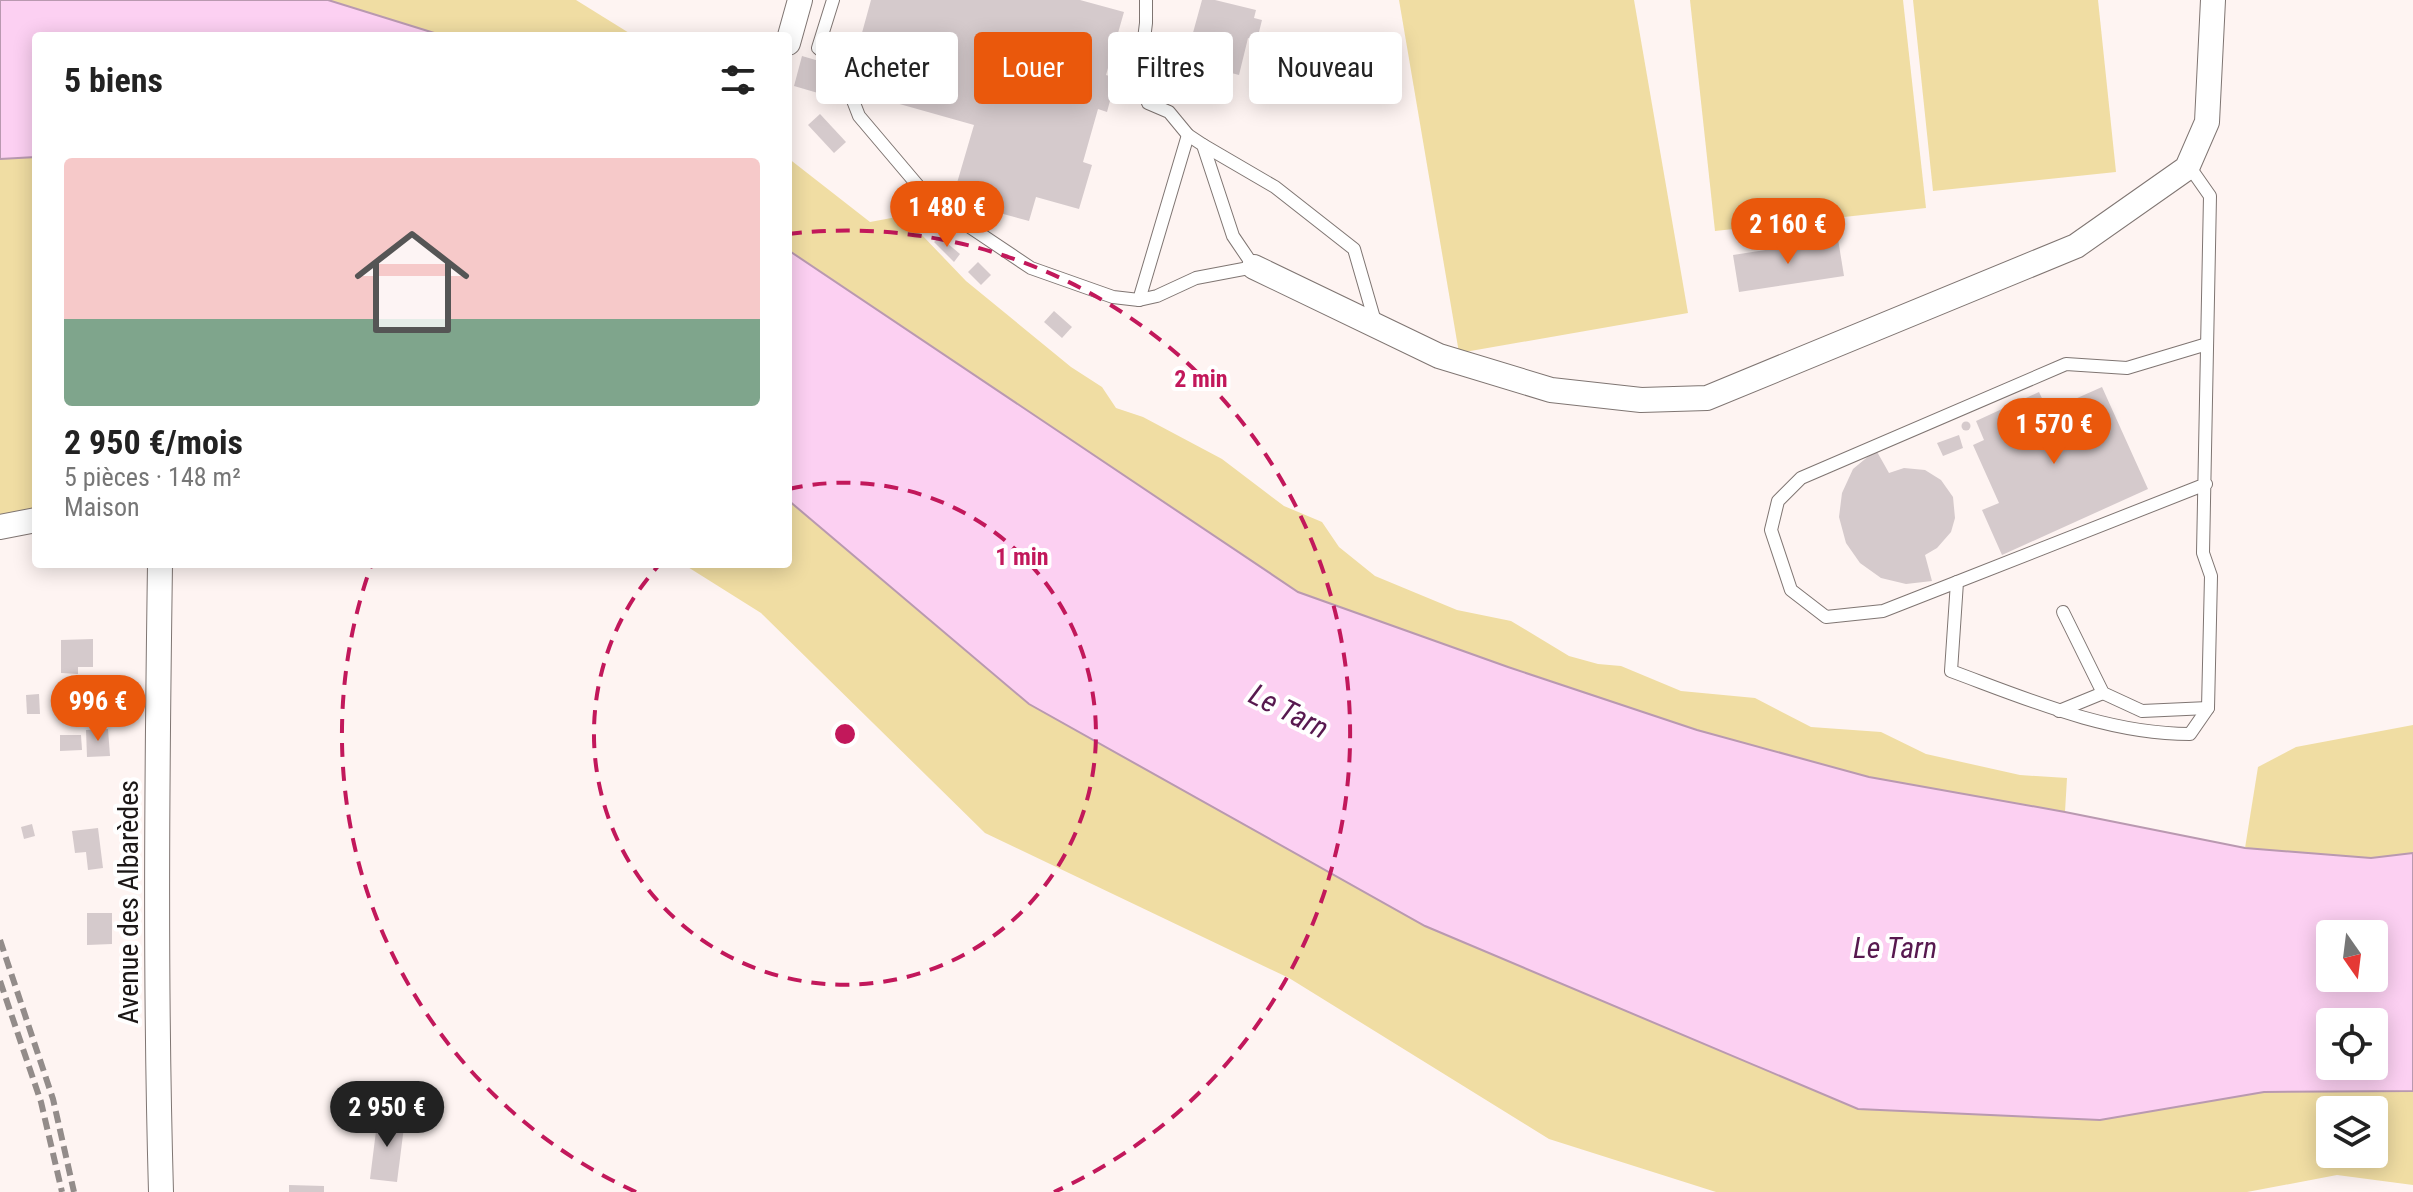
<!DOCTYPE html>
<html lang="fr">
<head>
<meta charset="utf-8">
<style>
  :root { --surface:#fff; --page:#f2f2f2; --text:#222; --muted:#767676; --accent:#ea580c }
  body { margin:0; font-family:"Roboto Condensed",sans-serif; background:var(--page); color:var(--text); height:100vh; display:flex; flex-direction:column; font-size:30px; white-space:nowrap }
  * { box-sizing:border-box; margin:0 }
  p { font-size:26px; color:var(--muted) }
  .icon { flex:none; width:44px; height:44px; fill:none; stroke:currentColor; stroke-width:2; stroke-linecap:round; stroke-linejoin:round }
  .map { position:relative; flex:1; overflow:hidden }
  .sheet { position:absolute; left:32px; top:32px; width:760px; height:536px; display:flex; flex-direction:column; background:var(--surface); border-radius:8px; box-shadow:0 4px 20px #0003 }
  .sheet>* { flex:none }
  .banner { position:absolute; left:816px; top:32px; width:760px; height:72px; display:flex; gap:16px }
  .needle { width:52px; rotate:166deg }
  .buttons { position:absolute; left:2316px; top:920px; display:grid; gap:16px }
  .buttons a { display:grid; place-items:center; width:72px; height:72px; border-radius:8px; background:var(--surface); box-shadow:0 4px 20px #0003; font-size:40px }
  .price { position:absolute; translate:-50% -68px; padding:0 18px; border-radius:28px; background:var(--accent); color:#fff; font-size:26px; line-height:52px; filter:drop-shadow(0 2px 4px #0008) }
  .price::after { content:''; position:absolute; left:50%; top:48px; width:24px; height:18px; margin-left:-12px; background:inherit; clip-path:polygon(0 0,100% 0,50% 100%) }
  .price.current { background:#222; color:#fff }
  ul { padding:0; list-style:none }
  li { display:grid; align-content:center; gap:16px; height:424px; padding:0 32px }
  li span { display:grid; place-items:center; height:248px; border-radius:8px; color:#555 }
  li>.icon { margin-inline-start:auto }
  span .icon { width:144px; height:144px; fill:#fffc; stroke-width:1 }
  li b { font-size:34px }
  h2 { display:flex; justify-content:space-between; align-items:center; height:96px; padding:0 32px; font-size:34px }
  .tag { padding:0 28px; border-radius:8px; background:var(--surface); box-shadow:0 4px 20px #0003; font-size:28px; line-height:72px }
  .tag.current { background:var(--accent); color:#fff }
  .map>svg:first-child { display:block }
  .green { fill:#f0dda3; fill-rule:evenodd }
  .water { fill:#fcd0f2; stroke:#b999b0; stroke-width:2; fill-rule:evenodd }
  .building { fill:#d5cacc }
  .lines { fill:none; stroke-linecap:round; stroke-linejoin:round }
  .service-casing { stroke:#7f7572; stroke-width:14 }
  .minor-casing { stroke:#7f7572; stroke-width:26 }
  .service { stroke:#fff; stroke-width:12 }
  .minor { stroke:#fff; stroke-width:24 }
  .rail { stroke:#938c8a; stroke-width:6; stroke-dasharray:12 6; stroke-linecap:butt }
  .ring { fill:none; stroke:#c2185b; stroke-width:4; stroke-dasharray:14 10 }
  .labels { text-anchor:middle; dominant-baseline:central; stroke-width:8; stroke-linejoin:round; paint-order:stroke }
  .street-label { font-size:28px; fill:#1c1817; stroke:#fff }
  .water-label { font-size:30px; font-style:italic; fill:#57194f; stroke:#fff }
  .centre { fill:#c2185b; stroke:#fff; stroke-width:4 }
  .ring-label { font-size:24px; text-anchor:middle; font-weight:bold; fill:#c2185b; stroke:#fff; stroke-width:8; stroke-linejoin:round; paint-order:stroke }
</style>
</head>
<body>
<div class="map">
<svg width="2413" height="1192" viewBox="0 0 2413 1192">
  <rect width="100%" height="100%" fill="#fef4f2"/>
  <!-- green -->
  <g class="green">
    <path d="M328,0H576L634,36H444Z"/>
    <path d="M1399,0H1634L1688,313L1459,353Z"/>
    <path d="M1690,0H1903L1926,208L1715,231Z"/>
    <path d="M1913,0H2098L2116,172L1933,191Z"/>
    <path d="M25,156L36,157V520L0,527V159Z"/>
    <path d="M788,158L870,222L902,216L901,223L921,234L966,281L1071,367L1102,387L1116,408L1143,417L1222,459L1284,506L1322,522L1339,547L1375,576L1457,610L1511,621L1569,656L1598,664L1621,666L1681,691L1755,698L1811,727L1881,732L1926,754L2020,775L2067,778L2065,812L1869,777L1697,730L1508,667L1298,592L788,250Z"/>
    <path d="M788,500L1029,704L1425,926L1858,1109L2100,1120L2264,1092L2413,1091V1185L2337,1175L2247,1192H1716L1549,1139L1289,978L985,833L761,613L683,564H788ZM2330,1110H2374V1154H2330Z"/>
    <path d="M2413,725V853L2371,858L2245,848L2258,767L2296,747Z"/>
  </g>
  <!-- water -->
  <g class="water">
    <path d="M0,0H328L444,36H36V157L0,159Z"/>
    <path d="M788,250L1298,592L1508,667L1697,730L1869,777L2065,812L2245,848L2371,858L2413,853V1091L2264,1092L2100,1120L1858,1109L1425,926L1029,704L788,500ZM2374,934V978H2330V934ZM2330,1022H2374V1066H2330Z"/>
  </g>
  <!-- building -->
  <g class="building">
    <path d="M871,0H1080L1124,12L1106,75L1116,78L1107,112L1098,109L1083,162L1092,165L1079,209L1036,197L1029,221L952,200L974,125L864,94L874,56L857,51Z"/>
    <path d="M1202,0H1215L1256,10L1254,18L1262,20L1257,40L1248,38L1239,75L1197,64L1183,69Z"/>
    <path d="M802,56L826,63L818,93L794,86Z"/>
    <path d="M820,114L846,142L834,153L808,125Z"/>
    <path d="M940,237L960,254L954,262L934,242Z"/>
    <path d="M1838,239L1844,276L1739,292L1733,255Z"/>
    <path d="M978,262L991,275L981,285L968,272Z"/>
    <path d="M1054,311L1072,327L1062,338L1044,322Z"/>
    <path d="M2102,387L2148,489L2002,555L1982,510L1999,503L1973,445L1984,440L1976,421L2039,392L2048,411Z"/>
    <circle cx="1966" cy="426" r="4.5"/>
    <path d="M1959,435L1963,448L1943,456L1937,443Z"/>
    <path d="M1876,450L1889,473L1904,468L1925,470L1941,480L1953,497L1955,518L1951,532L1937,548L1925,555L1932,581L1906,584L1881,578L1860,563L1846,543L1839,517L1842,493L1853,469Z"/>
    <path d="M93,639V667H78V674L61,673V640Z"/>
    <path d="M39,694L40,714H27L26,695Z"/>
    <path d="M108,729L110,756L87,757L86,730Z"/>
    <path d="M60,735H81L82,750L60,751Z"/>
    <path d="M32,824L35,836L24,839L21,827Z"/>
    <path d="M98,828L103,868L88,870L86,852L75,853L72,831Z"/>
    <path d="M87,913H112V944L87,945Z"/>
    <path d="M378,1115L405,1119L397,1182L370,1179Z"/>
    <path d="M289,1185L324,1186V1192H289Z"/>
  </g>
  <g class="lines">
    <!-- service casing -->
    <g class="service-casing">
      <g id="service">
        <path d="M833,0L818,48L840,67L859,116L931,201L1031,268L1113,297L1139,300L1157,296L1196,278L1254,267L1233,236L1203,145L1188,135L1169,112L1148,103L1140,71L1146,23V0"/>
        <path d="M1203,145L1275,187L1354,249L1376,325"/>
        <path d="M2189,166L2210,196L2203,553L2211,576L2208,708L2190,734C2107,734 2027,699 1951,671L1957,582L2206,484"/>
        <path d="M1139,300L1188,135"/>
        <path d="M1957,582L1883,611L1826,617L1791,590L1771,530L1778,501L1801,478L2066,364L2127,368L2207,344"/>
        <path d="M2063,612L2103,693L2142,711L2208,708"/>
        <path d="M2059,711L2103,693"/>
      </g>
    </g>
    <!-- minor casing -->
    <g class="minor-casing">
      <g id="minor">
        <path d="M788,43L800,0"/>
        <path d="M1254,267L1439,356L1551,390L1641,400L1707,398L2076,246L2187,168L2207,122L2213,0"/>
        <path d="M0,527L36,520"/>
        <path d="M160,564C157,773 155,983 161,1192"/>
      </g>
    </g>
    <!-- service -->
    <use href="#service" class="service"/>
    <!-- minor -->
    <use href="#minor" class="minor"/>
    <!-- rail -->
    <g class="rail">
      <path d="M0,940L53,1099L74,1192"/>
      <path d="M0,981L41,1102L62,1192"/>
    </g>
  </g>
  <!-- distance rings -->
  <g class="ring">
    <path d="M789 489A251 251 0 1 1 660 564"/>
    <path d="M636 1192A503 503 0 0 1 371 566M788 234A503 503 0 0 1 1054 1192"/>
  </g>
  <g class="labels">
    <!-- street labels -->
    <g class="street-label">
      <text transform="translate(128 902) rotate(-90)">Avenue des Albarèdes</text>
    </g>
    <!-- water labels -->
    <g class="water-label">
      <text transform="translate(1289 711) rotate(27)">Le Tarn</text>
      <text x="1895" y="947">Le Tarn</text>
    </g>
  </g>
  <circle cx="845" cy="734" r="12" class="centre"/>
  <g class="ring-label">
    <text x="1201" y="387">2 min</text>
    <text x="1022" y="565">1 min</text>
  </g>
</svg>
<div class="buttons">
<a><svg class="needle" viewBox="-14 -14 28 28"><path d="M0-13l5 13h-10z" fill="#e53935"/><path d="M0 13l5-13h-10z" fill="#767676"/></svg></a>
<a><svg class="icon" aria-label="locate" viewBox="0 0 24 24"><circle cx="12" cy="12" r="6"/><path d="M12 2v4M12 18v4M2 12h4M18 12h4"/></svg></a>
<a><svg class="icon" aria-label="layers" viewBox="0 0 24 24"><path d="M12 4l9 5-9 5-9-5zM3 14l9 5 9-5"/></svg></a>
</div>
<b class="price" style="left:947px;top:249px">1 480 €</b>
<b class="price" style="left:1788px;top:266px">2 160 €</b>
<b class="price" style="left:2054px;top:466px">1 570 €</b>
<b class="price" style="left:98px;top:743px">996 €</b>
<b class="price current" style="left:387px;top:1149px">2 950 €</b>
<div class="banner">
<a class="tag">Acheter</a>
<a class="tag current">Louer</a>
<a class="tag">Filtres</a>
<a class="tag">Nouveau</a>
</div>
<section class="sheet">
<h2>5 biens<svg class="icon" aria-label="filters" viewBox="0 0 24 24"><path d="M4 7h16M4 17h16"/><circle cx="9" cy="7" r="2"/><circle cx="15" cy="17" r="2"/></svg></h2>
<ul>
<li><span style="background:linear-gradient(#f6c9c9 65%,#7fa58c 0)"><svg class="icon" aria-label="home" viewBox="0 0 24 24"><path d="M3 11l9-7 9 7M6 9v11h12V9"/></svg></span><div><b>2 950 €/mois</b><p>5 pièces · 148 m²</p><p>Maison</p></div></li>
</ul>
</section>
</div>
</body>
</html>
